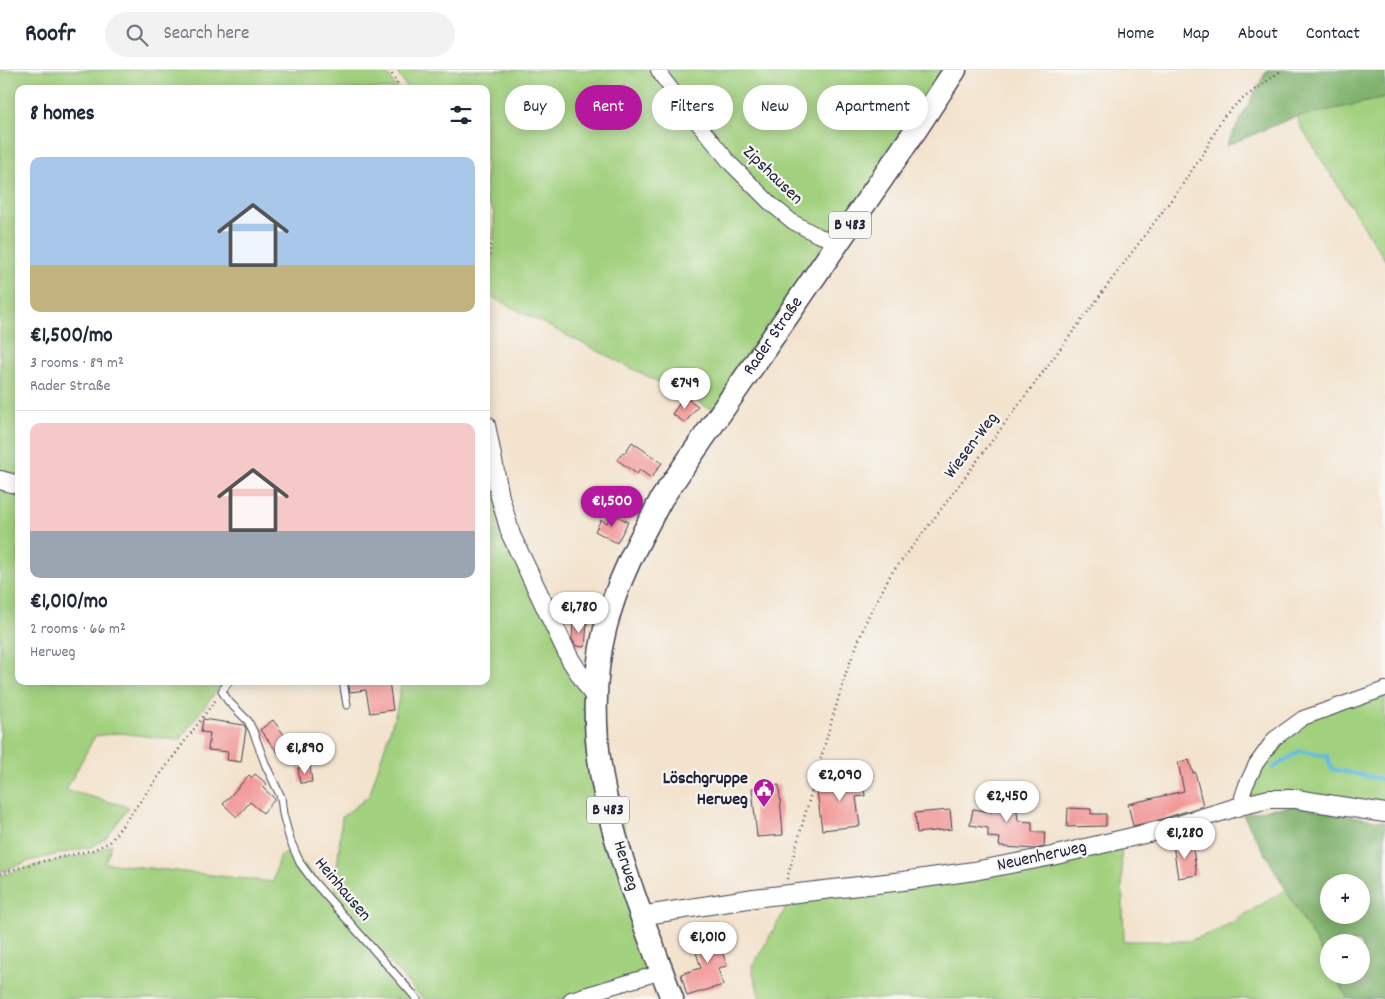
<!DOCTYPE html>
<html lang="en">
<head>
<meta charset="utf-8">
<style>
  :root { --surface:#fff; --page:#f2f2f3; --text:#1f2937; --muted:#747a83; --line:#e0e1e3; --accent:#b5179e }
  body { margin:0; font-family:Dekko,sans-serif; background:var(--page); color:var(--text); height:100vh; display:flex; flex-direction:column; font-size:19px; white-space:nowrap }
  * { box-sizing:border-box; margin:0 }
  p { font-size:16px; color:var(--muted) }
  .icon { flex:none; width:28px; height:28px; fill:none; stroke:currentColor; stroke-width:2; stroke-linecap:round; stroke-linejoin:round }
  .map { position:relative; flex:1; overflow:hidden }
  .panel { position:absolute; left:15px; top:15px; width:475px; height:600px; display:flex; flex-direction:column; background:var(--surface); border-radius:10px; box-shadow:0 2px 12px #0003 }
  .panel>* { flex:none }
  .guide { position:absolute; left:505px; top:15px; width:475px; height:45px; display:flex; gap:10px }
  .buttons { position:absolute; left:1320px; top:804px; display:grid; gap:10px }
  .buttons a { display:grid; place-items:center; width:50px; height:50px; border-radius:50%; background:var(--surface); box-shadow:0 2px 12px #0003; font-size:25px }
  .price { position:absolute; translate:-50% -42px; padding:0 11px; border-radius:18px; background:#fff; color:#222; font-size:16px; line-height:32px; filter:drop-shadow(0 1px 2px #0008) }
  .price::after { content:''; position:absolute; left:50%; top:30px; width:15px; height:11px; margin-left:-8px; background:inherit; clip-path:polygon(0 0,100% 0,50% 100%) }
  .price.current { background:var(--accent); color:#fff }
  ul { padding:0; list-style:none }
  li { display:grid; align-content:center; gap:10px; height:265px; padding:0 15px }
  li+li { border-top:1px solid var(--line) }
  li span { display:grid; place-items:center; height:155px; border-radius:10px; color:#555 }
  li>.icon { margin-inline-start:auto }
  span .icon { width:90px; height:90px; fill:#fffc; stroke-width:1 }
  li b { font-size:21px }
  h2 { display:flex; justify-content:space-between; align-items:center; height:60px; padding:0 15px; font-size:21px }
  .chip { padding:0 18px; border-radius:22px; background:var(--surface); box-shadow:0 2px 12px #0003; font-size:18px; line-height:45px }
  .chip.current { background:var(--accent); color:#fff }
  header { display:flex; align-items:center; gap:30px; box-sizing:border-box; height:70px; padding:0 25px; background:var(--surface); border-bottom:1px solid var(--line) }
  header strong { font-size:24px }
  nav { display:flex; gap:28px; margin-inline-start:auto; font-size:18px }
  .search { width:350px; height:45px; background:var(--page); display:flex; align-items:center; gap:12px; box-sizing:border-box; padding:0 18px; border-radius:28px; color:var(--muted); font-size:19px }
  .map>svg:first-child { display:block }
  .green { fill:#a1d07e; stroke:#62795c }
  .forest { fill:#80b26d; stroke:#516a54; fill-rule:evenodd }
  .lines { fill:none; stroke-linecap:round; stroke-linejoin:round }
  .stream { stroke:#64bbe1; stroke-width:4 }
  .building { fill:#f29897 }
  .service-casing { stroke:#413f51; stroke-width:9 }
  .minor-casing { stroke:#413f51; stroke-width:16 }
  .tertiary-casing { stroke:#413f51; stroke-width:20 }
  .primary-casing { stroke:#413f51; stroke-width:25 }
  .path { stroke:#413f51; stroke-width:2.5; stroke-dasharray:1 4; stroke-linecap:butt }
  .service { stroke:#fff; stroke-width:7 }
  .minor { stroke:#fff; stroke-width:14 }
  .tertiary { stroke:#fff; stroke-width:18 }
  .primary { stroke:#fff; stroke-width:22 }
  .labels { text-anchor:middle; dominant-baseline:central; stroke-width:4.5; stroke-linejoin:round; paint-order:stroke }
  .shield { fill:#f6f6f2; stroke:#626272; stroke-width:1 }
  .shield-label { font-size:16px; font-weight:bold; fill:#22223b }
  .street-label { font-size:18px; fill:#22223b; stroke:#f6f6f2 }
  .poi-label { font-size:18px; font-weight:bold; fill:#22223b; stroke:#f6f6f2; text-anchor:end }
</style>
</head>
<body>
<header>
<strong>Roofr</strong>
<div class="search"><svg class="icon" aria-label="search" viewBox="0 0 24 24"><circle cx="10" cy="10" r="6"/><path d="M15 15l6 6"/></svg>Search here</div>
<nav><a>Home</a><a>Map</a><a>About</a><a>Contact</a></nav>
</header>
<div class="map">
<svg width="1385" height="929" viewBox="0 0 1385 929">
  <rect width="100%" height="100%" fill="#f6f6f2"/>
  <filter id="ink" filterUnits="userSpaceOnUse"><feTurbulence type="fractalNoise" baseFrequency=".02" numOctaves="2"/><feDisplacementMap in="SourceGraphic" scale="10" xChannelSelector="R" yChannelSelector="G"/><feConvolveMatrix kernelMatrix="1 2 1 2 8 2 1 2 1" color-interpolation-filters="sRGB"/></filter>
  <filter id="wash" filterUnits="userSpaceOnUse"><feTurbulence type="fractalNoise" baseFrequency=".0096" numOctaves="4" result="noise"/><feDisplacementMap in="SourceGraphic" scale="20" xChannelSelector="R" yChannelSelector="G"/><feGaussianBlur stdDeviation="1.12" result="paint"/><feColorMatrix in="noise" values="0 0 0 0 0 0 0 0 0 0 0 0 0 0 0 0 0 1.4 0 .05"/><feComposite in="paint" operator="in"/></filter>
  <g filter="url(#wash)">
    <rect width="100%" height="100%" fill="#f3e3cd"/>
    <!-- green -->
    <g class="green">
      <path d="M0,0H384L398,19H19V411L0,407Z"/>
      <path d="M395,0H952L717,342L486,224V210L492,194L494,162V142L486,131V19H408Z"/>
      <path d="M1385,28V190L1301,57L1297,46Z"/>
      <path d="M486,371L498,427L593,632L659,901L565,929H423L334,832L342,747L369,726L396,642L402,611H486Z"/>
      <path d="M0,414L19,418V611H224L179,670L120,663L95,666L66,720L129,737L106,768L94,776L29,791L0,802Z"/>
      <path d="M1385,621V738L1253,727L1249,722L1263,688L1305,649Z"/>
      <path d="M112,774L105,793L273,812L279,786L292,780L413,929H0V806L33,796L94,783Z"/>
      <path d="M1121,774L1124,871H1188L1217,861L1286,820L1329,895V905H1335L1349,929H760L752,897L790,831Z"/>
    </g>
    <!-- forest -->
    <g class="forest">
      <path d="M1267,0H1385V28L1292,48L1226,76Z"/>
      <path d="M1295,736L1385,752V929H1348L1335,905H1361V872H1329V895L1243,745L1268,739ZM1329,812H1361V845H1329Z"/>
    </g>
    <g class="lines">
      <!-- stream -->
      <path class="stream" d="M1273,698L1300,681L1327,686L1332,699L1385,710"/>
    </g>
    <g id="blocks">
      <!-- building -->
      <g class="building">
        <path d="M684,327L698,336L685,353L672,344Z"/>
        <path d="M632,372L662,393L651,408L640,400L637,404L617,390L623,382L625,383Z"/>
        <path d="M612,443L628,452L617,473L595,461L601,450L607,453Z"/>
        <path d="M573,551L587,553L585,577L576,576L572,569Z"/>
        <path d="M348,611H389L393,640L370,643L366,620L350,622Z"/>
        <path d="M203,649L244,655L246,659L241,692L227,690L228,682L208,680L210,663L201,662Z"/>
        <path d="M273,650L291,674L279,684L260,660Z"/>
        <path d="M1189,690L1193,703L1195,702L1203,736L1162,749L1133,756L1128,734L1184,721L1178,693Z"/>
        <path d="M310,696L312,712L300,713L298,698Z"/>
        <path d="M255,704L267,714L263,718L275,729L263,743L250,732L237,747L223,734L249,705L252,708Z"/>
        <path d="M862,706L865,726L856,727L860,756L822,760L817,721L821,720L820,711Z"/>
        <path d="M779,715L783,765L757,767L752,718Z"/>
        <path d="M1015,720L1018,751L1032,752V762H1045L1044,777L1035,779L1004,777V776H999L1000,768L988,767V758L970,755L973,739L992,742L990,722Z"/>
        <path d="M1068,738L1091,739V744H1106V756L1067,757Z"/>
        <path d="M950,740L952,759L917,763L915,743Z"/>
        <path d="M1192,772L1197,805L1178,808L1173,775Z"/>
        <path d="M724,853L731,875L721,878L727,896L718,898L723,915L687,926L681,904L701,898L696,882L713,877L707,858Z"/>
      </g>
    </g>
  </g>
  <g filter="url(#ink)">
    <use href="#blocks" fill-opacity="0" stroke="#413f51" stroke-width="1"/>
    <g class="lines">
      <!-- service casing -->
      <g class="service-casing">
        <g id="service">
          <path d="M229,611L222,621L228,631L248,651L253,661L266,696L281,727L283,744L290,770L300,793L314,812L417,929"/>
          <path d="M343,611L347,635"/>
        </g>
      </g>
      <!-- minor casing -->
      <g class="minor-casing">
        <g id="minor">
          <path d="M658,0L663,8L695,50L731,94L771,134L793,152L817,165L837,172"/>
          <path d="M1244,735L1242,727L1246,715L1256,694L1274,669L1303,648L1385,619"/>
          <path d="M571,929L662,902"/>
        </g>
      </g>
      <!-- tertiary casing -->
      <g class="tertiary-casing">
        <g id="tertiary">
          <path d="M486,355L500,427L511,465L570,589L596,629"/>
          <path d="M0,410L19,415"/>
          <path d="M640,846L754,828L903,811L974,801L1052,786L1165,759L1244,735L1269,729H1296L1385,743"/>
        </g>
      </g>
      <!-- primary casing -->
      <g class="primary-casing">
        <g id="primary">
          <path id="s1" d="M672,929C629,810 573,688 605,559C616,513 639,470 662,428L917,58L955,0"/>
        </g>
      </g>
      <!-- path -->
      <g class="path">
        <path d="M389,0L401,19"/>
        <path d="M486,150C491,167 491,182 486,198"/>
        <path d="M0,804L31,794L93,780L110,772L217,628"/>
        <path d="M787,809L830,656L847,600L868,547L891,504L933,450L1180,118L1205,81L1223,47L1241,30L1282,0"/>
      </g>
      <!-- service -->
      <use href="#service" class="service"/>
      <!-- minor -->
      <use href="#minor" class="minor"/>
      <!-- tertiary -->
      <use href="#tertiary" class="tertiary"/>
      <!-- primary -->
      <use href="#primary" class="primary"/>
    </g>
  </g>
  <!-- icons -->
  <defs>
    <g id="civic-pin" transform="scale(1.125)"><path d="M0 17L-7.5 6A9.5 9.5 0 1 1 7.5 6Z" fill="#b5179e" stroke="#f6f6f2"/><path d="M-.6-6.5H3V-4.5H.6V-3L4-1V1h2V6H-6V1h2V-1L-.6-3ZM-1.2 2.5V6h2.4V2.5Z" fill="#fff"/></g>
  </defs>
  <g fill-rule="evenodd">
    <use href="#civic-pin" x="764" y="719"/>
  </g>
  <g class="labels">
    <!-- shield labels -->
    <g class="shield">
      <rect x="829" y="141.5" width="42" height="27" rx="4"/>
      <rect x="587" y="726.5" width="42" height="27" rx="4"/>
    </g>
    <g class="shield-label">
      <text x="850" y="155">B 483</text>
      <text x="608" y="740">B 483</text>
    </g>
    <!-- street labels -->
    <g class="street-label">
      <text transform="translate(772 106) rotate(44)">Zipshausen</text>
      <text stroke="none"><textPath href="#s1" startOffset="722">Rader Straße</textPath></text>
      <text transform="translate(972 376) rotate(-53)">Wiesen-Weg</text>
      <text transform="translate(1042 787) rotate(-12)">Neuenherweg</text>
      <text transform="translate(625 796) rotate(73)">Herweg</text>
      <text transform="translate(342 820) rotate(50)">Heinhausen</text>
    </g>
    <!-- poi labels -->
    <g class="poi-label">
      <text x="748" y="709">Löschgruppe<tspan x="748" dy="21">Herweg</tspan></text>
    </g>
  </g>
</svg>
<div class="buttons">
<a>+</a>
<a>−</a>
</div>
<b class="price" style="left:685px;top:340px">€749</b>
<b class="price current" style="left:612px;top:458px">€1,500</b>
<b class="price" style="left:579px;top:564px">€1,780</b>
<b class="price" style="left:305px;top:705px">€1,890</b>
<b class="price" style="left:840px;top:732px">€2,090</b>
<b class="price" style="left:1007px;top:753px">€2,450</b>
<b class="price" style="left:1185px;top:790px">€1,280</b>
<b class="price" style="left:708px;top:894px">€1,010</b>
<div class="guide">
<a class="chip">Buy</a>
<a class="chip current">Rent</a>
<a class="chip">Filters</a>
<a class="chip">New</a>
<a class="chip">Apartment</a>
</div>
<section class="panel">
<h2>8 homes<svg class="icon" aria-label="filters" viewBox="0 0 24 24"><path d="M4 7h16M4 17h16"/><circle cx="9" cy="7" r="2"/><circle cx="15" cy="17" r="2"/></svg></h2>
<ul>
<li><span style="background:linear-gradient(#a9c7e8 70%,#c2b280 0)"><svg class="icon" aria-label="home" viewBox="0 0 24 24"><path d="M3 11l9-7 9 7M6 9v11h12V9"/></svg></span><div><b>€1,500/mo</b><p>3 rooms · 89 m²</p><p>Rader Straße</p></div></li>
<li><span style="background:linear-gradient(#f6c9c9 70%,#9aa5b1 0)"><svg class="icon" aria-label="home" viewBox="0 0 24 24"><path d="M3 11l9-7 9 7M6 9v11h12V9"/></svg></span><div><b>€1,010/mo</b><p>2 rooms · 66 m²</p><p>Herweg</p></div></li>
</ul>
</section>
</div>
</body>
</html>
